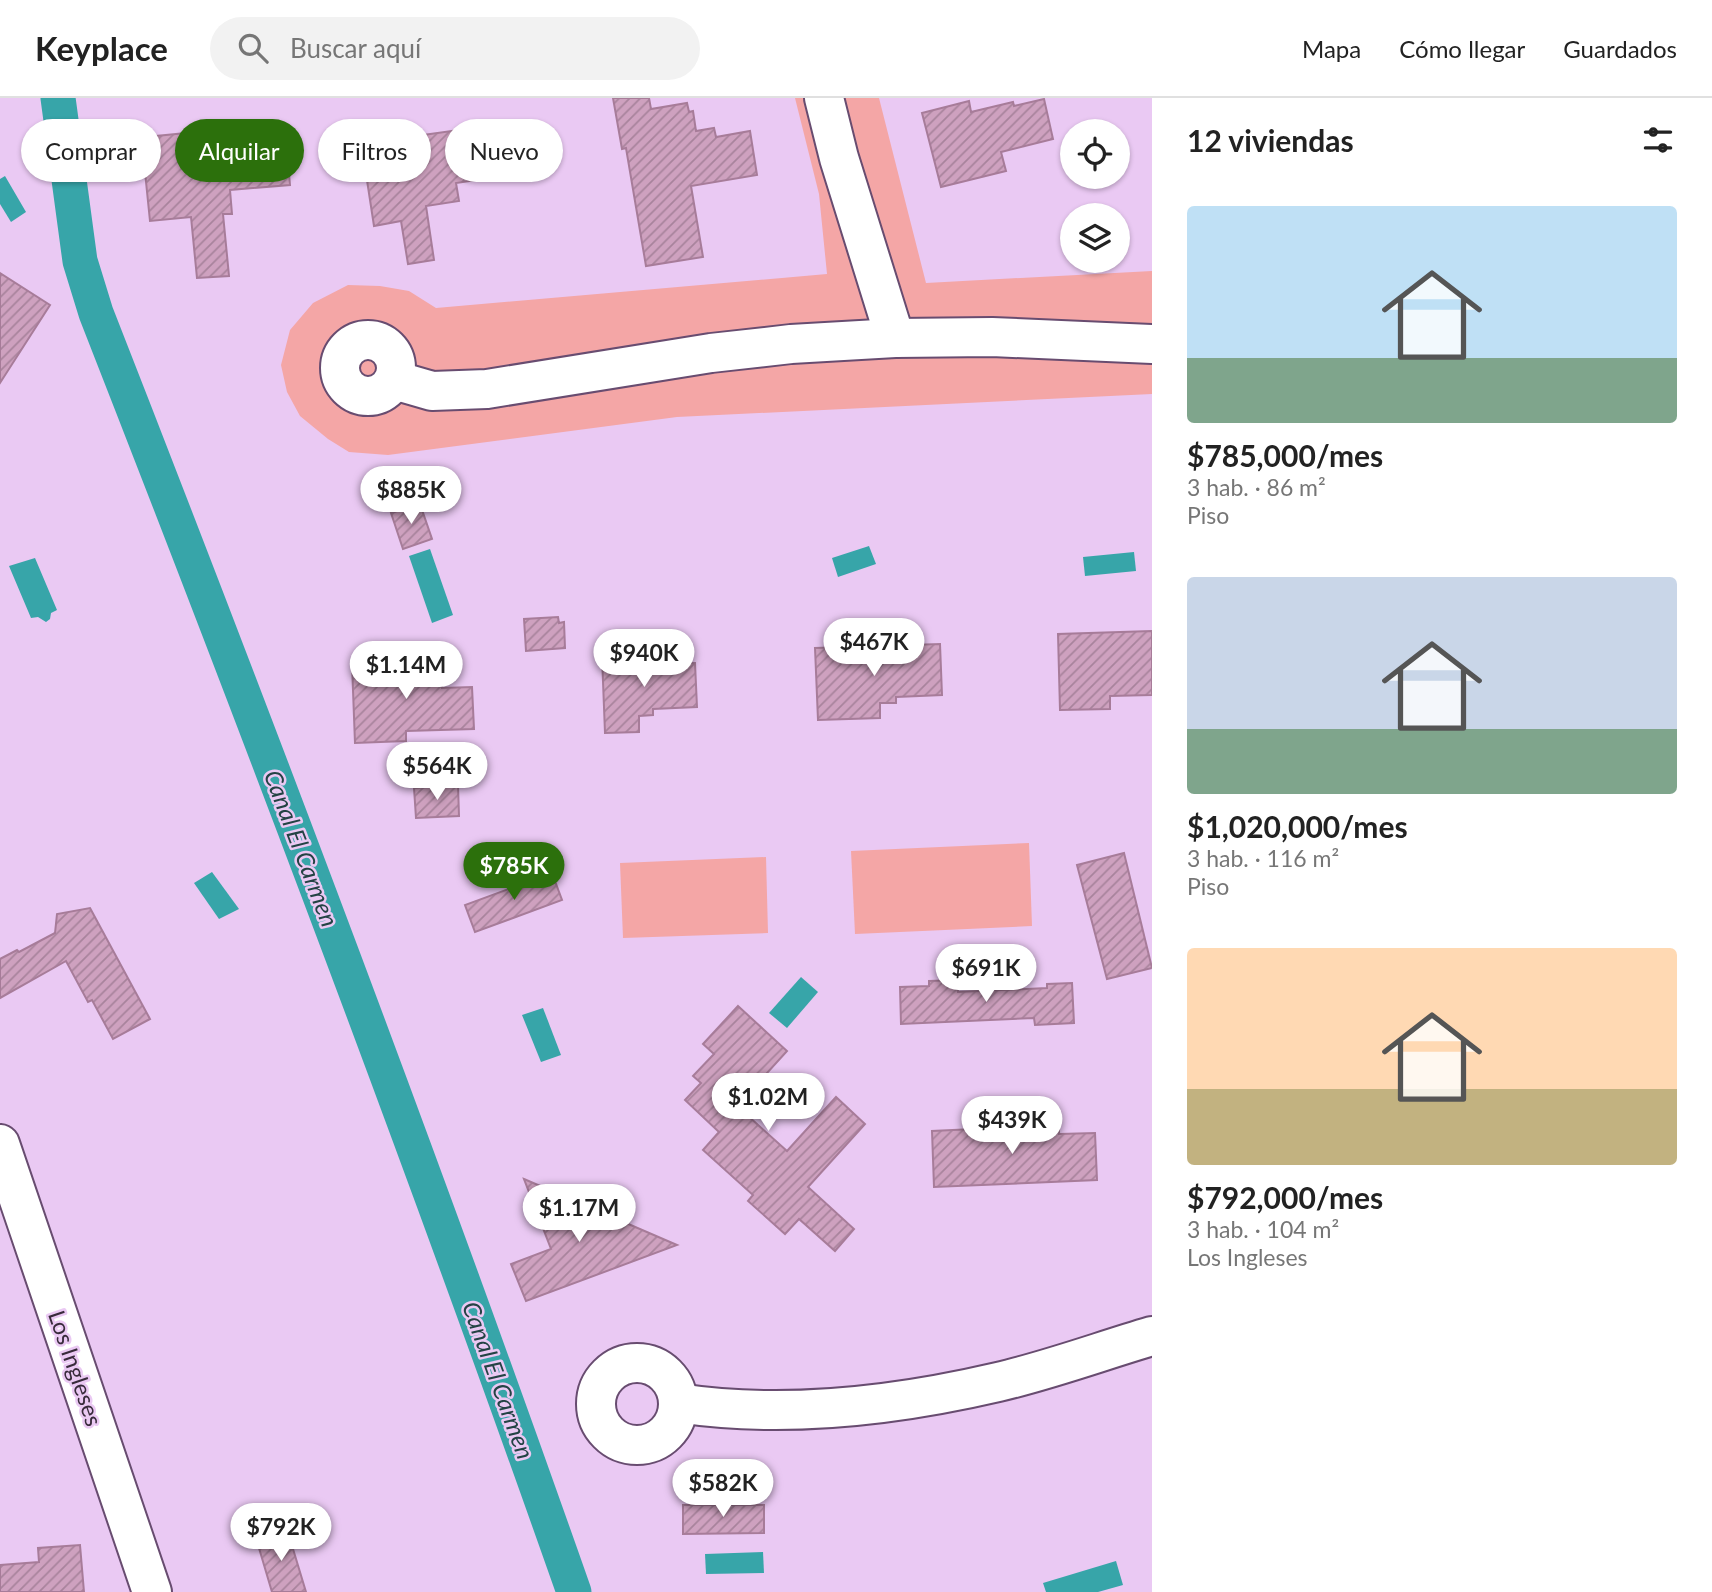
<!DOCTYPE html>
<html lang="es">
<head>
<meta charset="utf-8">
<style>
  :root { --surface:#fff; --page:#f2f2f2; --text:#222; --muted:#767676; --line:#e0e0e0; --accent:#2c700c }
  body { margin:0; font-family:Lato,sans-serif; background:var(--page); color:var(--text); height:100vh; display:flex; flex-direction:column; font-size:26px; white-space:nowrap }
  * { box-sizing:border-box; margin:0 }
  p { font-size:23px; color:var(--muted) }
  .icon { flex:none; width:38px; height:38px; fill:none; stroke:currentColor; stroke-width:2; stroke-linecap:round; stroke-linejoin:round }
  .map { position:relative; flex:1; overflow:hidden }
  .drawer { display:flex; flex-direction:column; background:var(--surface); width:560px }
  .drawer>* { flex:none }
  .banner { position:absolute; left:21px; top:21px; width:665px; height:63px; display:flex; gap:14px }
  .controls { position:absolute; left:1060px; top:21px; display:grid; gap:14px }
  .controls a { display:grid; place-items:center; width:70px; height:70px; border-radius:50%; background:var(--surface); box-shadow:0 2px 5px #0004; font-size:35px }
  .price { position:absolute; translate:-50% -60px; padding:0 16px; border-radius:24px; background:#fff; color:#222; font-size:23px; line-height:46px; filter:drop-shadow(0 2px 4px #0008) }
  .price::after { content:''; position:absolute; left:50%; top:42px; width:21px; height:16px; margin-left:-10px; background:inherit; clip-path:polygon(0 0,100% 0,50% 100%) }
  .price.active { background:var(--accent); color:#fff }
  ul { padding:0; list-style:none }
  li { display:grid; align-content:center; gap:14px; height:371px; padding:0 35px }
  li span { display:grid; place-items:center; height:217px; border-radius:7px; color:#555 }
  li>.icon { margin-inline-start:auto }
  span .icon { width:126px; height:126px; fill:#fffc; stroke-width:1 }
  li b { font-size:30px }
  h2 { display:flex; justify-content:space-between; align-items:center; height:84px; padding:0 35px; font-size:30px }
  .tag { padding:0 24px; border-radius:32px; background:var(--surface); box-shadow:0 2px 5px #0004; font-size:24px; line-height:63px }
  .tag.active { background:var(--accent); color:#fff }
  header { display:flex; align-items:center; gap:42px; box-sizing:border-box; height:98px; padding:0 35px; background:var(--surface); border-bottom:2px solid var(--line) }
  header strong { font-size:33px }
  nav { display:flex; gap:38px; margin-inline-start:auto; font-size:24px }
  .search { width:490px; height:63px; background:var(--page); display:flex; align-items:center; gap:18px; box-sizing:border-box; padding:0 24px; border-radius:38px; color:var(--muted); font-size:26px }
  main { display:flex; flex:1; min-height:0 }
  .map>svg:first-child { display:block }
  .grass { fill:#f4a6a6 }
  .water { fill:#37a5a9 }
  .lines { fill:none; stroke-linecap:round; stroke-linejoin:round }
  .canal { stroke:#37a5a9; stroke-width:35 }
  .building { fill:url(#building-hatch); stroke:#a77c99; stroke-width:2 }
  .minor-casing { stroke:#684c70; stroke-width:42 }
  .minor { stroke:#fff; stroke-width:38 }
  .labels { text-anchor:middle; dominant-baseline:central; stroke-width:5; stroke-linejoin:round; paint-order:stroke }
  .street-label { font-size:23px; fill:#382b3b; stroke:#eac9f3 }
  .water-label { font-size:24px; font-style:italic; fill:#234344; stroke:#eac9f3 }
</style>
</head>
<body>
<header>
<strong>Keyplace</strong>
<div class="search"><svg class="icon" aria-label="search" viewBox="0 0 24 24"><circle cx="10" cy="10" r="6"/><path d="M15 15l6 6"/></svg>Buscar aquí</div>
<nav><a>Mapa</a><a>Cómo llegar</a><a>Guardados</a></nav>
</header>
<main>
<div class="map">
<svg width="1152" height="1494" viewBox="0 0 1152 1494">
  <defs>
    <pattern id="building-hatch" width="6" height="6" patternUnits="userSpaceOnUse" patternTransform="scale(1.75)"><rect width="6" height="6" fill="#cea1bf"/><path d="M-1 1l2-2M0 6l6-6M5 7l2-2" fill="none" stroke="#a8839c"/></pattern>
  </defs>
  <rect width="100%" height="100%" fill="#eac9f3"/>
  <!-- grass -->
  <g class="grass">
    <path d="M795,0H879L926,185L1152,173V296L677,319L388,357L349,354L328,341L300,318L287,294L281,267L290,232L313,205L348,187L380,188L409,193L436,210L827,176L819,96Z"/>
    <path d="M1029,745L1032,828L855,836L851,753Z"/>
    <path d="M766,759L768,835L623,840L620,765Z"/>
  </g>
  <!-- water -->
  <g class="water">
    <path d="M5,78L26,114L11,124L0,106V81Z"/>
    <path d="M869,448L876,466L838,479L832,460Z"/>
    <path d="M430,451L453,517L432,525L409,458Z"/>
    <path d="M1134,454L1136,473L1085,478L1083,459Z"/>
    <path d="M35,460L57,512L51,515L50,521L46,524L38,519L31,520L9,468Z"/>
    <path d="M212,774L239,811L219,821L194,785Z"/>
    <path d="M801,879L818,894L787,930L769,915Z"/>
    <path d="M543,910L561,957L541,964L522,917Z"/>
    <path d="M763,1454L764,1475L706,1476L705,1456Z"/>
    <path d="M1116,1463L1123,1487L1098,1494H1046L1043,1485Z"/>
  </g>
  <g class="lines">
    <!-- canal -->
    <path class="canal" d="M58,0L80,163L96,215C262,639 423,1065 574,1494"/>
  </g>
  <!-- building -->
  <g class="building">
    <path d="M613,0H649L651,11L687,5L689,14L693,13L696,33L714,30L716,39L750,33L757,77L691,88L703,159L646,168L626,50L622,51Z"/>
    <path d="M1044,1L1053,41L1001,54L1006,73L941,89L922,15L969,3L971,14L1013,4L1014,8Z"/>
    <path d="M480,29L481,34L515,29L519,56H512L516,76L456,85L459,103L426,108L434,162L408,166L401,123L374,128L361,43L394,38V41Z"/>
    <path d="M226,31L228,47L286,42L290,87L230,92L232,116H223L229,178L197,180L191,119L150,123L145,74H139L136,40Z"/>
    <path d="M0,175L50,207L0,285Z"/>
    <path d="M420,406L432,441L403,451L391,415Z"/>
    <path d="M558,519L559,525L564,524L565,550L526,553L524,521Z"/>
    <path d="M1152,533V597L1110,598V611L1060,612L1058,536Z"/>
    <path d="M940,546L942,597L896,599V605H880V620L818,622L815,550Z"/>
    <path d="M638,556L639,561L665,560V566L695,565L697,609L653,611V617L639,618V634L605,635L602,558Z"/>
    <path d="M441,563L442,590L472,589L474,631L406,633V643L355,645L352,566Z"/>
    <path d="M458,687L459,718L416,720L414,690Z"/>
    <path d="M1124,755L1152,870L1107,881L1077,767Z"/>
    <path d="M552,775L562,802L475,834L465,807Z"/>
    <path d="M90,810L150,921L113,941L92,902L88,904L66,863L0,900V861L17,852L19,854L55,835L57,816Z"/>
    <path d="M957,882L958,894L1047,890V886L1072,885L1074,925L1035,927L1034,920L901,926L900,889L929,888V883Z"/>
    <path d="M738,908L787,953L737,1008L787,1053L836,999L865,1026L808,1089L854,1131L835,1153L799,1121L785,1136L748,1103L753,1097L703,1052L719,1034L685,1002L701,985L693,978L714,956L703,946Z"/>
    <path d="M1059,1027V1036L1095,1035L1097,1082L934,1089L932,1033Z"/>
    <path d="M524,1081L677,1147L526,1203L511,1166L551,1151Z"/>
    <path d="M683,1407H764V1435L683,1436Z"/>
    <path d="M287,1431L306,1494H272L256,1440Z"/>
    <path d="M80,1447L84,1494H0V1467L39,1464L38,1450Z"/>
  </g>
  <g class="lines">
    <!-- minor casing -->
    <g class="minor-casing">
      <g id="minor">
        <path d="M824,0L839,60L895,240"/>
        <circle cx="368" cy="270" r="28"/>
        <path d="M394,282L432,293L487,291L711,255L791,246L895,240L992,239L1152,246"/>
        <path d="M0,1046L152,1494"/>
        <circle cx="637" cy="1306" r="41"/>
        <path d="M678,1305C783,1321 895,1308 998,1284C1050,1272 1101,1253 1152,1238"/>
      </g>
    </g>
    <!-- minor -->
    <use href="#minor" class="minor"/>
  </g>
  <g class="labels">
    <!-- street labels -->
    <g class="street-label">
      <text transform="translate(76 1270) rotate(71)">Los Ingleses</text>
    </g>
    <!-- water labels -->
    <g class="water-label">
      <text transform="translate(302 750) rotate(69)">Canal El Carmen</text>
      <text transform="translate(499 1282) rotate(70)">Canal El Carmen</text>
    </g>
  </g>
</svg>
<div class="controls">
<a><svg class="icon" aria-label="locate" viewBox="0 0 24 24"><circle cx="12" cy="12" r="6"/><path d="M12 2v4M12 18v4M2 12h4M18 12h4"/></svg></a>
<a><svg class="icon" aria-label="layers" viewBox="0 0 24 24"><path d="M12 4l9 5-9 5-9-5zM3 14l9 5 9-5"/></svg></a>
</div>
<b class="price" style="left:411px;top:428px">$885K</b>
<b class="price" style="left:874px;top:580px">$467K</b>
<b class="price" style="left:644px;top:591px">$940K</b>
<b class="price" style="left:406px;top:603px">$1.14M</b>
<b class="price" style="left:437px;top:704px">$564K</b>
<b class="price active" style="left:514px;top:804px">$785K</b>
<b class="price" style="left:986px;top:906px">$691K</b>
<b class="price" style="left:768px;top:1035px">$1.02M</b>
<b class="price" style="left:1012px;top:1058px">$439K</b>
<b class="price" style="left:579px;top:1146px">$1.17M</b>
<b class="price" style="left:723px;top:1421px">$582K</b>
<b class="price" style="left:281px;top:1465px">$792K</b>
<div class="banner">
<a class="tag">Comprar</a>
<a class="tag active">Alquilar</a>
<a class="tag">Filtros</a>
<a class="tag">Nuevo</a>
</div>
</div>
<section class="drawer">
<h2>12 viviendas<svg class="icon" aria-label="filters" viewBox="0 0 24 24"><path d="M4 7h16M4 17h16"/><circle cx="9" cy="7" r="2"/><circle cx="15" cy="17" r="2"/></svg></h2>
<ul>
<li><span style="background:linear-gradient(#bfe0f5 70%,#7fa58c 0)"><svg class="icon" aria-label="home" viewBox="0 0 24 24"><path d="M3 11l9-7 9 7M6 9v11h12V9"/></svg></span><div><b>$785,000/mes</b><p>3 hab. · 86 m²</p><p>Piso</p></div></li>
<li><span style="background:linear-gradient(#c9d6e8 70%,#7fa58c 0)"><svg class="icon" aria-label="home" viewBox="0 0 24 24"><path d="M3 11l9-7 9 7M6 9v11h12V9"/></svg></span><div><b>$1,020,000/mes</b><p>3 hab. · 116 m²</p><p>Piso</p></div></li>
<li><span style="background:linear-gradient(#ffd9b3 65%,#c2b280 0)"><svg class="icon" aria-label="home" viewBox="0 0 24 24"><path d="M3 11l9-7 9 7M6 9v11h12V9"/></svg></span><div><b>$792,000/mes</b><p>3 hab. · 104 m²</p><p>Los Ingleses</p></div></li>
</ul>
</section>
</main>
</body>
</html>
